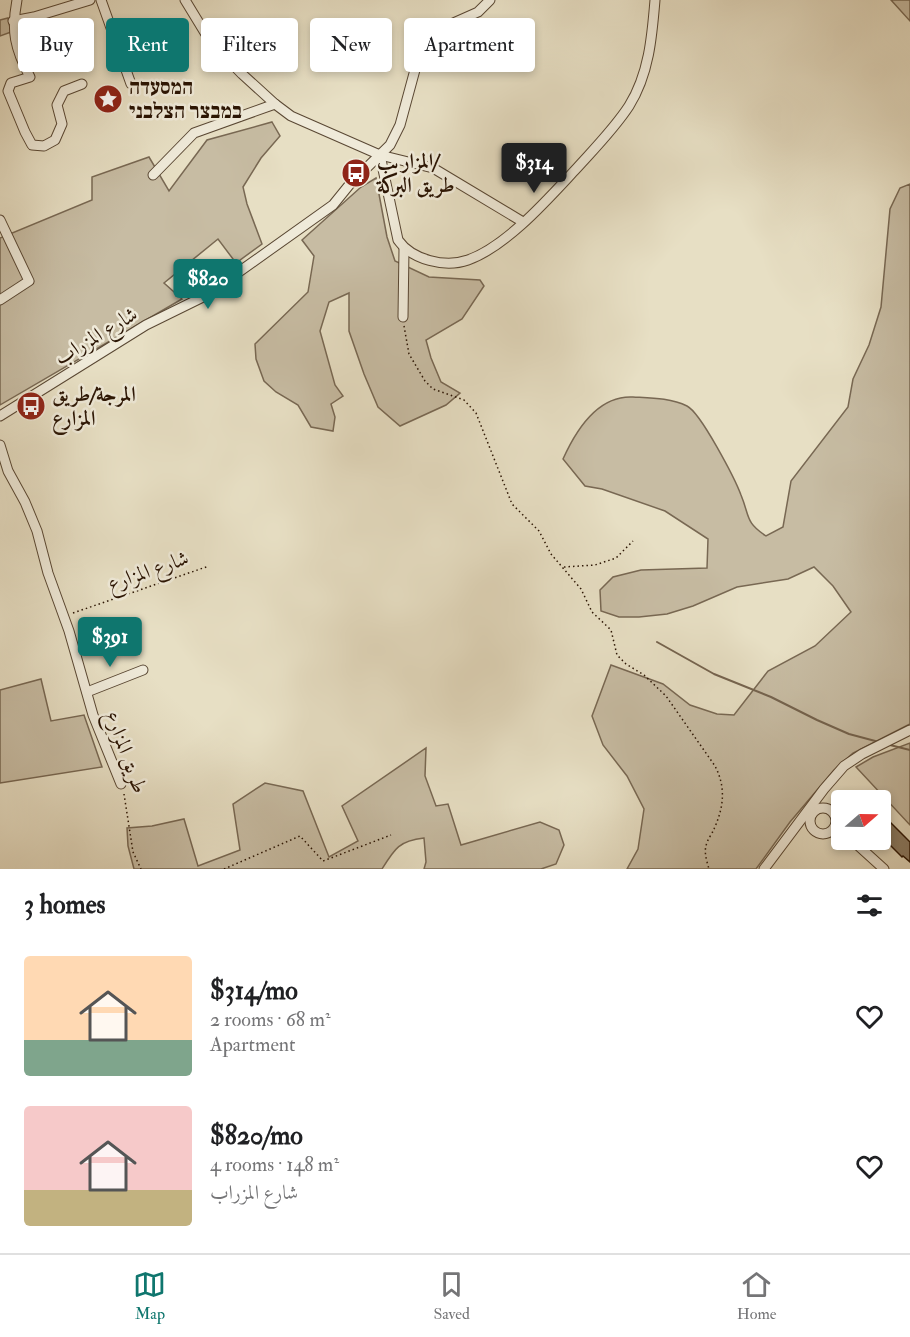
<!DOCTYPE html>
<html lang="en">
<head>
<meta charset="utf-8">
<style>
  :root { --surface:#fff; --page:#f2f2f2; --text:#202124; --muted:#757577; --line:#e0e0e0; --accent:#0f766e }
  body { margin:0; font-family:"IM FELL Double Pica",Amiri,"Frank Ruhl Libre",serif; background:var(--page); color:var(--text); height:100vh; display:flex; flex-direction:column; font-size:22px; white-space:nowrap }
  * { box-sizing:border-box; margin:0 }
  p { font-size:20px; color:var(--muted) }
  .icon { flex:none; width:33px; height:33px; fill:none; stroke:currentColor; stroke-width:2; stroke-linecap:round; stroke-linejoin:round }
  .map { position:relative; height:869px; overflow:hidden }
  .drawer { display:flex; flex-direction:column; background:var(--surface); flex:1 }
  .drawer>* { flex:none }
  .top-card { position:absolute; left:18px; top:18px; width:600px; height:54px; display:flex; gap:12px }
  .needle { width:39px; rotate:70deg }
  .tools { position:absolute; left:831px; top:790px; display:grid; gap:12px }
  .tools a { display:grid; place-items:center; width:60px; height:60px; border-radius:6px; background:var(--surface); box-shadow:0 3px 9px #0003; font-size:30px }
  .price { position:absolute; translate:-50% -51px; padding:0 14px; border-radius:6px; background:var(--accent); color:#fff; font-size:20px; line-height:39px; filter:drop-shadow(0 2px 3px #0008) }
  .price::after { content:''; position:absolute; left:50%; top:36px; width:18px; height:14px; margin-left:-9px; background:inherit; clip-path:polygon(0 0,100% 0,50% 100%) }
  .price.current { background:#222; color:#fff }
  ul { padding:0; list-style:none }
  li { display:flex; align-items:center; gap:18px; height:150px; padding:0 24px }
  li span { display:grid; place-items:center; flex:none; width:168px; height:120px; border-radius:6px; color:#555 }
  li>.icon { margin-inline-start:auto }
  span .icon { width:72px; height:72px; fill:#fffc; stroke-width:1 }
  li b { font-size:26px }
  h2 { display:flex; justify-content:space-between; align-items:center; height:72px; padding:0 24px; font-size:26px }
  .tag { padding:0 21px; border-radius:6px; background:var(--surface); box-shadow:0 3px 9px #0003; font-size:21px; line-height:54px }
  .tag.current { background:var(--accent); color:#fff }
  .menu { display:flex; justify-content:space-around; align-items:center; height:84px; border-top:2px solid var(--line); background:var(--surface); font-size:16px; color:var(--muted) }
  .menu a { display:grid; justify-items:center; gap:3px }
  .menu .current { color:var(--accent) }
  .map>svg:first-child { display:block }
  .green { fill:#c7bca3; stroke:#786853; stroke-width:1.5 }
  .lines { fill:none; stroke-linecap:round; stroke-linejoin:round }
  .stream { stroke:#75644f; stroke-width:2 }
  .building { fill:#8c7e67; stroke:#2a1403; stroke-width:1.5 }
  .minor-casing { stroke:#594733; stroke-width:11 }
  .path { stroke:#2a1403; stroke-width:1.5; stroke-dasharray:1.5 3; stroke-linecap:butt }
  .minor { stroke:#efead9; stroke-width:9 }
  .labels { text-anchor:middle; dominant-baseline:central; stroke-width:5; stroke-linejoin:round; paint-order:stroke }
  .poi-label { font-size:21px; font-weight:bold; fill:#2a1403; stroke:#efead9; text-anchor:start }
  .street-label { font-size:21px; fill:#2a1403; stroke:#efead9 }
</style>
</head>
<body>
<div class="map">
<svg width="910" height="869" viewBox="0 0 910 869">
  <rect width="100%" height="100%" fill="#e7dfc4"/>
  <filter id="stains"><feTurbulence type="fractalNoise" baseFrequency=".00333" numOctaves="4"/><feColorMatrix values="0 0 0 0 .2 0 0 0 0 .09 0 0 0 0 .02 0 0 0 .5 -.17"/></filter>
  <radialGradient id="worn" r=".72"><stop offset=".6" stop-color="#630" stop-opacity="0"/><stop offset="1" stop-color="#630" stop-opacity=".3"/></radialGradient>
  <!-- green -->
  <g class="green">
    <path d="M891,0H910V21Z"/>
    <path d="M8,18L11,32L0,36V20Z"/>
    <path d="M272,122L280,136L261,158L243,187L247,204L262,244L236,263L218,239L164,283L182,299L0,405V238L92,200V177L149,157L169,191L207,140Z"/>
    <path d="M376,178L387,237L395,261L429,277L480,280L484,286L462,319L426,340L431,358L441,382L460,393L446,405L400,426L378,407L364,374L349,331V293L329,302L320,331L335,385L343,396L331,404L335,417L333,431L311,427L298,405L276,392L264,381L256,359L255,344L308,292L314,256L302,240L361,187Z"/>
    <path d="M910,184V724L853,753L834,770L790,822L756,869H627L638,849L644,809L627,776L603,745L592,716L611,665L663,684L690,705L717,714L734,715L768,671L815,646L851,612L833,586L814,567L788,579L737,587L693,606L667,614L639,617H619L601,611L600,590L613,577L641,570L707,568L708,539L665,511L602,489L585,486L563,459C576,430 598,395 633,397C651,398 671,398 687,406C701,413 735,479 741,495C750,517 745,522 766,536L783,527L791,481L848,407L853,379L869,345L881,307L890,209L900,188Z"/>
    <path d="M41,679L51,721L84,715L102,767L0,783V690Z"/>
    <path d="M910,743V825L856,767L873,757Z"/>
    <path d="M426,748L425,776L436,806L448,804L461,845L540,822L559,830L564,845L556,864L541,869H424L426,862L424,838C399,841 395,848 382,869H134L128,846L127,828L152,826L184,819L198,866L240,850L233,804L265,783L303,791L329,857L358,841L342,806Z"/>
  </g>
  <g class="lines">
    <!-- stream -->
    <g class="stream">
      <path d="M657,642L714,674L771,697L817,720L849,734L879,742"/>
      <path d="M890,745L910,750"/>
    </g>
  </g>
  <!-- building -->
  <path class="building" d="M880,812L910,842V862L903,856L902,857L880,835Z"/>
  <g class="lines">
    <!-- minor casing -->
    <g class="minor-casing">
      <g id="minor">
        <path d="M17,0C11,31 15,49 30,77L11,83L8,91L25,132L32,145L44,146L55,140L62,124L57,105L64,91L82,84"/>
        <path d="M101,0L131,84"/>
        <path d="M185,0L210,41L242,74L275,104L291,116L380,155L433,168L523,222"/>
        <path d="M13,21L34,17L90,0"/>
        <path d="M380,155L398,240C412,260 445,268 468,260C507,246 548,199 576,169C594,149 614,129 629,106C649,74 652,37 655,0"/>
        <path d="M153,175L194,133L275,104"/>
        <path d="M0,220L29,281L0,300"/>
        <path d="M403,317L404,249"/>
        <path d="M0,416L146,325L205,296L333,205L350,184L390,145L400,125L422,44L433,32L478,12L490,0"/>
        <path d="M0,445L8,471L25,502L37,531L48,573L69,631L93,715L121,784"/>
        <path d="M87,692L143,670"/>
        <circle cx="823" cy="821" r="13"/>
        <path d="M852,840L884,869"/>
        <path d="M764,869L824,789L844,766L862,754L910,730"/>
      </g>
    </g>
    <!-- path -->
    <g class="path">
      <path d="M404,326L409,354L425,381L433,389L464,400L476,413L512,504L539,531L551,554L581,589L592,612L611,630L617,655L626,664L644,675L666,696L715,766C726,787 724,807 714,829C712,834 707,840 706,846C704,853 707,862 709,869"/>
      <path d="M564,567L595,565L616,558L633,541"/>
      <path d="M73,613L209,566"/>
      <path d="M124,794L133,852L141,869"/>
      <path d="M224,869L300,836L323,861L391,835"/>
    </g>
    <!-- minor -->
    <use href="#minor" class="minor"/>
  </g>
  <!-- icons -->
  <defs>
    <g id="sight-disc" transform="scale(1.5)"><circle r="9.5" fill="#8f2418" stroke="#efead9"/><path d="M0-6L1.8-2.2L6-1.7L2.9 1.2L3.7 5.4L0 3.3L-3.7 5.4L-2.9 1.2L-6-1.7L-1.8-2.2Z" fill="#fff"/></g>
    <g id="bus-disc" transform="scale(1.5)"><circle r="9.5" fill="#8f2418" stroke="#efead9"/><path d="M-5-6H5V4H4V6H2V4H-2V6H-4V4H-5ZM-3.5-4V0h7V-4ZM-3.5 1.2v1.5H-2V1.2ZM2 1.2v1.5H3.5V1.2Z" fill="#fff"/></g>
  </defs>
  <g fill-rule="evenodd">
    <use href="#sight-disc" x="108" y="99"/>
    <use href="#bus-disc" x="356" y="173"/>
    <use href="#bus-disc" x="31" y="406"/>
  </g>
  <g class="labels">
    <!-- poi labels -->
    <g class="poi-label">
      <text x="129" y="87">המסעדה<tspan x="129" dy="24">במבצר הצלבני</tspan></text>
      <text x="377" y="161">المزاريب/<tspan x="377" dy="24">طريق البركة</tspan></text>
      <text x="52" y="394">المرجة/طريق<tspan x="52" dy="24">المزارع</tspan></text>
    </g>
    <!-- street labels -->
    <g class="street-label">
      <text transform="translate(96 336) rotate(-31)">شارع المزراب</text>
      <text transform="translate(148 571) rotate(-19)">شارع المزارع</text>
      <text transform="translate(126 752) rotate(70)">طريق المزارع</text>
    </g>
  </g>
  <rect width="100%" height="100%" filter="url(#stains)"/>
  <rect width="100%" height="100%" fill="url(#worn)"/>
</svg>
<div class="tools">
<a><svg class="needle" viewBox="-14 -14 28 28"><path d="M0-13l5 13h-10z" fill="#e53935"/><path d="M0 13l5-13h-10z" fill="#757577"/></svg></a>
</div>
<b class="price current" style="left:534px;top:194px">$314</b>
<b class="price" style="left:208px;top:310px">$820</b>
<b class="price" style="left:110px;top:668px">$391</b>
<div class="top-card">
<a class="tag">Buy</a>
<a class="tag current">Rent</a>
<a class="tag">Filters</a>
<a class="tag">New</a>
<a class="tag">Apartment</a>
</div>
</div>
<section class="drawer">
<h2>3 homes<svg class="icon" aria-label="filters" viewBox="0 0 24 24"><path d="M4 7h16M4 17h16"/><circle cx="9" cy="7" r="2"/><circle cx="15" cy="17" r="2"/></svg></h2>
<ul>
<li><span style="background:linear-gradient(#ffd9b3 70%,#7fa58c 0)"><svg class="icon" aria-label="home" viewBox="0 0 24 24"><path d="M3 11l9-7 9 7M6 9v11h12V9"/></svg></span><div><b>$314/mo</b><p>2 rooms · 68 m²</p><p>Apartment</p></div><svg class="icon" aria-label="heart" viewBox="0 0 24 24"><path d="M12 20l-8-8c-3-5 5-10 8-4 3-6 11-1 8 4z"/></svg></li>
<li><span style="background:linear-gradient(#f6c9c9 70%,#c2b280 0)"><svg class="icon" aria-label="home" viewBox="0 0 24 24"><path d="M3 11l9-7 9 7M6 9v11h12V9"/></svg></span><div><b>$820/mo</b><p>4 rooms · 148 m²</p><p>شارع المزراب</p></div><svg class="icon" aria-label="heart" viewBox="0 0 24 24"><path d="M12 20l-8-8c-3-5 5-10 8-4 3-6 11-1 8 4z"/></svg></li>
</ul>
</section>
<nav class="menu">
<a class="current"><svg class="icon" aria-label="map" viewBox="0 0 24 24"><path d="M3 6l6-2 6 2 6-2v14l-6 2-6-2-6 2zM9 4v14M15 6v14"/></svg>Map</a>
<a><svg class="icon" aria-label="saved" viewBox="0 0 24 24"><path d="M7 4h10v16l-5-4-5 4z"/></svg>Saved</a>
<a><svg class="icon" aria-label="home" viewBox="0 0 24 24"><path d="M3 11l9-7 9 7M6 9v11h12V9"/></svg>Home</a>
</nav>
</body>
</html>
